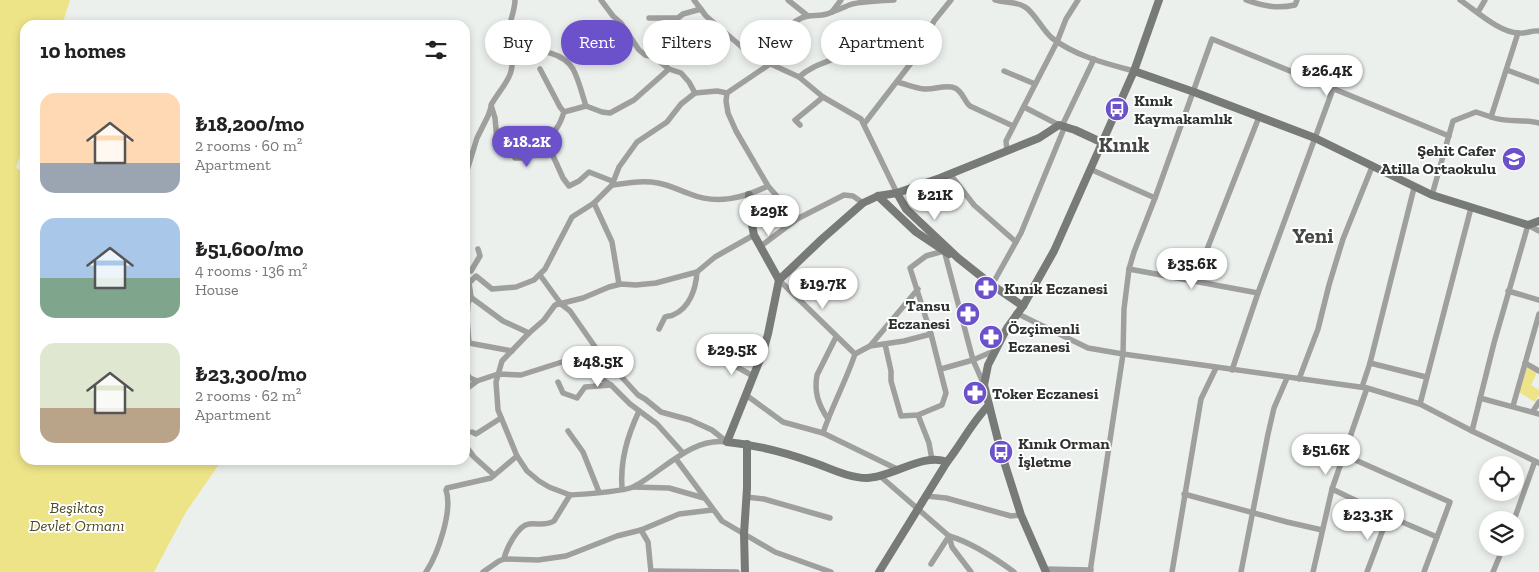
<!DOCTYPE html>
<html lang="en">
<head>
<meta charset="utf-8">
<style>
  :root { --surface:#fff; --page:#f6f6f6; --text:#222; --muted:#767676; --accent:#6b51ca }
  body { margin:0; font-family:"Zilla Slab",serif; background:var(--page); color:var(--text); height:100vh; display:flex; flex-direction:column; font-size:19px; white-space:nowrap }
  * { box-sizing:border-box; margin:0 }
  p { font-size:16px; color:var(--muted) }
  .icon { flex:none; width:28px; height:28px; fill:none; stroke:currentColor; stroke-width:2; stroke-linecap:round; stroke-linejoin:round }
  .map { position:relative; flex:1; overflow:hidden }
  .details { position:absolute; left:20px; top:20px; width:450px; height:445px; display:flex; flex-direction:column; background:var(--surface); border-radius:15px; box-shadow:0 2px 8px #0003 }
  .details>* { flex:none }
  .top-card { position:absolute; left:485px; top:20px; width:475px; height:45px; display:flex; gap:10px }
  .controls { position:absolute; left:1479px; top:456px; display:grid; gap:10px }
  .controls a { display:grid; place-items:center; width:45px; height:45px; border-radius:50%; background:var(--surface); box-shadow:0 2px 8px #0003; font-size:25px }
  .price { position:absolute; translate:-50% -42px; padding:0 11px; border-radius:18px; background:#fff; color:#222; font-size:16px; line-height:32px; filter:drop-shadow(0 1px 2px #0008) }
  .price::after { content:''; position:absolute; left:50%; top:30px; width:15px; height:11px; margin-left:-8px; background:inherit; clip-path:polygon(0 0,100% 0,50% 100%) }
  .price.current { background:var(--accent); color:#fff }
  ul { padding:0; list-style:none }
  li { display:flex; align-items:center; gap:15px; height:125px; padding:0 20px }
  li span { display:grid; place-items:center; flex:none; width:140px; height:100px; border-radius:15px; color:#555 }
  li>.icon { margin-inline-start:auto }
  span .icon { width:60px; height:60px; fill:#fffc; stroke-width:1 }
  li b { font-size:21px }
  h2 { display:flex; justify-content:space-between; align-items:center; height:60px; padding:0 20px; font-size:21px }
  .chip { padding:0 18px; border-radius:22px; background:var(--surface); box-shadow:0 2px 8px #0003; font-size:18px; line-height:45px }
  .chip.current { background:var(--accent); color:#fff }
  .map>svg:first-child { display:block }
  .green { fill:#ede488 }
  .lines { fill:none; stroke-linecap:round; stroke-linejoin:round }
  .street { stroke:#9fa09e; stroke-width:5.5 }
  .secondary { stroke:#787a77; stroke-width:8 }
  .labels { text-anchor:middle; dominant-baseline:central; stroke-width:4; stroke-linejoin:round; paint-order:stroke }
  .poi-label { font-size:16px; font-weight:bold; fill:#2f3130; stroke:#fff; text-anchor:start }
  .park-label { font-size:16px; font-style:italic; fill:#4f4b21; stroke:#fff }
  .district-label { font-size:21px; font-weight:bold; fill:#454846; stroke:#fff }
</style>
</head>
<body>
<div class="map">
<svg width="1539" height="572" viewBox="0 0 1539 572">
  <rect width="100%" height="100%" fill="#ecf0ed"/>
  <!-- green -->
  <g class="green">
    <path d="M0,0H70L62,25H25V140L16,168L25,173V460H222L186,512L154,572H0Z"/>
    <path d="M1527,366L1538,371L1531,385L1539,390V395L1535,402L1519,392Z"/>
  </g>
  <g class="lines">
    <!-- street -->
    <g class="street">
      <path d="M601,0L613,16L621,23L639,50L645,55L654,57L669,69L681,73L689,82L695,93"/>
      <path d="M694,0L706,16L751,55L799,77L823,97L861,119L897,193"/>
      <path d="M788,0L808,16"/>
      <path d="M995,0C1004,3 1016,1 1025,7C1034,12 1043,31 1052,38C1075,56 1107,64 1134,71"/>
      <path d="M1246,0C1263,6 1277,9 1295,5L1297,0"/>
      <path d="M1460,0C1475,10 1500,33 1519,33C1526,34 1532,30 1539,31"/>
      <path d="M832,12L841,0"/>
      <path d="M1478,12L1485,0"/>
      <path d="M649,18H678L683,14L701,9"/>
      <path d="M509,48C503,34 515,15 515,0"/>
      <path d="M762,61C772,46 789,19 808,16C815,15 820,16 827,14C836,11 844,7 852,4C866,1 880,1 894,0"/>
      <path d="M770,64L727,93L726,101L728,113L736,131L768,186L797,219"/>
      <path d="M540,69L560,107L564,112"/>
      <path d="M1507,70L1539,82"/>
      <path d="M1004,71L1035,84"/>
      <path d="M799,77C812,65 828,62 843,55C849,52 854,47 860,44"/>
      <path d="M897,82C906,84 915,88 924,89C935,90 945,84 955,88C963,92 964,101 970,106L1013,126"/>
      <path d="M1024,107L1059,125"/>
      <path d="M1491,117C1507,123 1523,119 1539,123"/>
      <path d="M864,124L918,54L934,21L951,0"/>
      <path d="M800,125L795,120L823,97"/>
      <path d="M1062,126L1094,59"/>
      <path d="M545,138L529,149L526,158H515L513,145L497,141L495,118L491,105C503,84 519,74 509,48C530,51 560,48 573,69C579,80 582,94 586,106"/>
      <path d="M1007,151L1006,141L1057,42L1066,19L1078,0"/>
      <path d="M1090,169L1155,198"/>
      <path d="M950,174L974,205L1016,242"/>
      <path d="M465,177L477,138L488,116L491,107"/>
      <path d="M612,181L589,172L579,181L569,186L563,178L545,138C557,131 560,124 564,112L586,106L602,112L610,113L634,100L669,69"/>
      <path d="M612,185C627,183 643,180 658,183C669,185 679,190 690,194C717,205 743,198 768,186"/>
      <path d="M1432,195L1453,121L1476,112L1491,117L1518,33"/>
      <path d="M465,196V197"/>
      <path d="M594,203L612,242L619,284"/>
      <path d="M761,246L797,219L844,195L853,196L863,203"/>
      <path d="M944,250L973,360L984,385"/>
      <path d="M1129,269L1258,293"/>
      <path d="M471,271L480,256L478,249"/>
      <path d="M540,275L561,304L570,311L598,351L638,395L645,399L661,412L690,420L712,430L727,442"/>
      <path d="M779,280L855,354"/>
      <path d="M1195,280L1259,117"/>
      <path d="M992,285L1021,233L1065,126"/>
      <path d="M1508,291L1539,300"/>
      <path d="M465,293L503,321L529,333"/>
      <path d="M1016,313L1088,348L1123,354L1367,388L1420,404L1472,431L1539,463"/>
      <path d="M659,329L665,317C668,316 671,316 673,315C690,308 696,288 697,272"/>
      <path d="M885,344L891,371V381L901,416L918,415L942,405L946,393L931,334"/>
      <path d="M870,346L904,341L931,334L910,268L926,256L944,251"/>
      <path d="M512,351L469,343L467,318L468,303L471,297L469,283L476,276L492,289L516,287L534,280L545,269L572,217L594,203L612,185L619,167L637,142L667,122L681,104L695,93L717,91L727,93"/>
      <path d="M721,358L753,376"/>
      <path d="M1370,363L1426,377"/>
      <path d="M1525,363L1539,371"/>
      <path d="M941,369L973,360L996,350"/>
      <path d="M1232,370L1258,293L1333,89"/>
      <path d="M465,371L470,378L477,381L498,374L521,375L565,361H574L611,385L630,404L657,424L683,453"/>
      <path d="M1299,379L1318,329L1329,285L1343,239L1372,167"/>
      <path d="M558,382L563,393L577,398L585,387L611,385"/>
      <path d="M1362,387L1370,363L1414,188"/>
      <path d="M465,390L477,381"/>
      <path d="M746,395L783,422L823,433L897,469"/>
      <path d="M1480,398L1539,414"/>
      <path d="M1420,404L1471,208"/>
      <path d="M1513,406L1539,314"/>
      <path d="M1533,411L1539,402"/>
      <path d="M918,415L929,443L932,460"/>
      <path d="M828,419C818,404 814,392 817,375L836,337"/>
      <path d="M568,431L583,452L599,492"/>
      <path d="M1472,431L1494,343L1528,225L1539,231"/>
      <path d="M472,432L476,434L501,418"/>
      <path d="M823,433C832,406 846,381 855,354L870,346L918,289"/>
      <path d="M465,445L474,457L494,475"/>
      <path d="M1344,455L1450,502L1424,572"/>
      <path d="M676,459L722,521L775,552L831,572"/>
      <path d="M880,476L949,536C973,543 995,558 1014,572"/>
      <path d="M634,487L669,488L704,498"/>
      <path d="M622,489C620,461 627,437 639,411"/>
      <path d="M1332,489L1388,516L1437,537"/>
      <path d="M1184,494L1287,522L1322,530"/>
      <path d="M570,495L549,487L539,481L527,471L517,456L498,410L496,382L502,361L529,333L544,320L555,305L583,298L609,287L621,284L636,285L656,283L697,272L715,257L754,235"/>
      <path d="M570,495C584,494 625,492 635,486C663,471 691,437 727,442"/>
      <path d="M926,496L946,498L1011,516L1021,515"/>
      <path d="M746,497L764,499L830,518"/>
      <path d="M1514,520L1535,461"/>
      <path d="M641,530L648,542L651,572"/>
      <path d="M949,536L952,547L971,572"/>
      <path d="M504,559L538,560L566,556L617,536L641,530L679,514L712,510"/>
      <path d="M931,564L949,536"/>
      <path d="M1044,569L1091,570"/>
      <path d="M651,571L737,572"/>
      <path d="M426,572C438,554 453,510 446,490L447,488L491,478L517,456"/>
      <path d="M483,572L499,561L504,559C506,549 518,525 529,524C538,523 546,526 554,521L570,495"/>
      <path d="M1090,572L1123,354L1124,309L1129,269L1134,252L1155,198L1212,39L1449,136"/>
      <path d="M1172,572L1201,399L1216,368"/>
      <path d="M1241,572L1268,434L1274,408L1287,378"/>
      <path d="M1313,572L1332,489L1367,388"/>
      <path d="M1367,572L1388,516"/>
      <path d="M1493,572L1503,548"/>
    </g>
    <!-- secondary -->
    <g class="secondary">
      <path d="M1134,71L1194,92L1315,138L1432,195L1528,225L1539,221"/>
      <path d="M897,193L906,209L958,258L992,285L1023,306"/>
      <path d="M749,195L751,220L754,235L779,280"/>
      <path d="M878,196L916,232L949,254"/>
      <path d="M779,280L768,334L763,352L727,442C757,445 784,452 812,462C830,468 848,478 867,478C891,478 924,452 947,462"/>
      <path d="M779,280L822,239L863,203L878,196L897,193L940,178L1039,138L1059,125L1075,130L1101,142"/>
      <path d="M745,572L744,534L747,488V444"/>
      <path d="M879,572L947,462C962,443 972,422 989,405"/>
      <path d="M1046,572L1021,515L1001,452L984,385L988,365L1007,328L1023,306L1054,251L1134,71L1159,0"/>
    </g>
  </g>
  <!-- icons -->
  <defs>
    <g id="bus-disc" transform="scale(1.25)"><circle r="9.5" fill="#6b51ca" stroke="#fff"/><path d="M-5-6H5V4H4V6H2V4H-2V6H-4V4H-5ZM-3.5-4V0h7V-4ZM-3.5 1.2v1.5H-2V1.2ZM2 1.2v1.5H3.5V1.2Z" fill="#fff"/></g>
    <g id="school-disc" transform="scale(1.25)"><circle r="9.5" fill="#6b51ca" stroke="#fff"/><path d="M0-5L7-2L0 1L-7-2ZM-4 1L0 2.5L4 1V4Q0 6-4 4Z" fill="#fff"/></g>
    <g id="pharmacy-disc" transform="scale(1.25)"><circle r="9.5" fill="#6b51ca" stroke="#fff"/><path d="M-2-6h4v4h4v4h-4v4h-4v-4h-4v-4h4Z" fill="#fff"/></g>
  </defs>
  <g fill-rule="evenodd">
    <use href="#bus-disc" x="1117" y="109"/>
    <use href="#school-disc" x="1514" y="159"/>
    <use href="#pharmacy-disc" x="986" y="288"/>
    <use href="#pharmacy-disc" x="968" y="314"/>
    <use href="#pharmacy-disc" x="991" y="337"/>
    <use href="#pharmacy-disc" x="975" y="393"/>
    <use href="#bus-disc" x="1001" y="452"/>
  </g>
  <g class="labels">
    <!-- poi labels -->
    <g class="poi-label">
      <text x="1134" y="100">Kınık<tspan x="1134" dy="18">Kaymakamlık</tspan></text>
      <text x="1496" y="150" text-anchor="end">Şehit Cafer<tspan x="1496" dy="18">Atilla Ortaokulu</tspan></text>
      <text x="1004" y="288">Kınık Eczanesi</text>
      <text x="950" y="305" text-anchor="end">Tansu<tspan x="950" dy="18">Eczanesi</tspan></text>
      <text x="1008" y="328">Özçimenli<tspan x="1008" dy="18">Eczanesi</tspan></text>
      <text x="992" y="393">Toker Eczanesi</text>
      <text x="1018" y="443">Kınık Orman<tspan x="1018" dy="18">İşletme</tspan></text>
    </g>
    <!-- park labels -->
    <g class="park-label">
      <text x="77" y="507">Beşiktaş<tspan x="77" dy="18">Devlet Ormanı</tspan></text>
    </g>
    <!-- district labels -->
    <g class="district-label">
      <text x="1124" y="144">Kınık</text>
      <text x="1313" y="235">Yeni</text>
    </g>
  </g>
</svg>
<div class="controls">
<a><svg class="icon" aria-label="locate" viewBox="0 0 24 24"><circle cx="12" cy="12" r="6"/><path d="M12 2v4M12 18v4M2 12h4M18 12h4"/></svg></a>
<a><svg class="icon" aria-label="layers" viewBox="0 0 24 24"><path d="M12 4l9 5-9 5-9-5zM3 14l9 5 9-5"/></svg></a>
</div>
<b class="price" style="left:1327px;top:97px">₺26.4K</b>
<b class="price current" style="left:527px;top:168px">₺18.2K</b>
<b class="price" style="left:935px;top:221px">₺21K</b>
<b class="price" style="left:769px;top:237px">₺29K</b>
<b class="price" style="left:1192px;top:290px">₺35.6K</b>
<b class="price" style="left:823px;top:310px">₺19.7K</b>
<b class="price" style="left:732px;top:376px">₺29.5K</b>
<b class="price" style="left:598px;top:388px">₺48.5K</b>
<b class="price" style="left:1326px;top:476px">₺51.6K</b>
<b class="price" style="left:1368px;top:541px">₺23.3K</b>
<div class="top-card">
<a class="chip">Buy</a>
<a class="chip current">Rent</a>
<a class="chip">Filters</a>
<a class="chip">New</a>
<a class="chip">Apartment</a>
</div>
<section class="details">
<h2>10 homes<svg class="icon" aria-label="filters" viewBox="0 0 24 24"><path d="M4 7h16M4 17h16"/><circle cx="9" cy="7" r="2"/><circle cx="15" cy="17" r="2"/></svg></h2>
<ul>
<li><span style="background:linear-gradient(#ffd9b3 70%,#9aa5b1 0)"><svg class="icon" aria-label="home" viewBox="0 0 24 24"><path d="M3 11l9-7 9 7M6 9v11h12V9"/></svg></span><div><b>₺18,200/mo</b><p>2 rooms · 60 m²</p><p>Apartment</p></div></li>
<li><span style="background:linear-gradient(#a9c7e8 60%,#7fa58c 0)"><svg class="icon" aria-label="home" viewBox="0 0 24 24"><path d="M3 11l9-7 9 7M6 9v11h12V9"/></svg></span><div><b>₺51,600/mo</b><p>4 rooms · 136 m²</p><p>House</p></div></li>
<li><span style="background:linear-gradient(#dfe7d0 65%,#b9a48a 0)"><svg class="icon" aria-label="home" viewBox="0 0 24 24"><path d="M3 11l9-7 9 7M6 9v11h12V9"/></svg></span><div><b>₺23,300/mo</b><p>2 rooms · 62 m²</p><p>Apartment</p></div></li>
</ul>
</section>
</div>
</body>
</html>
